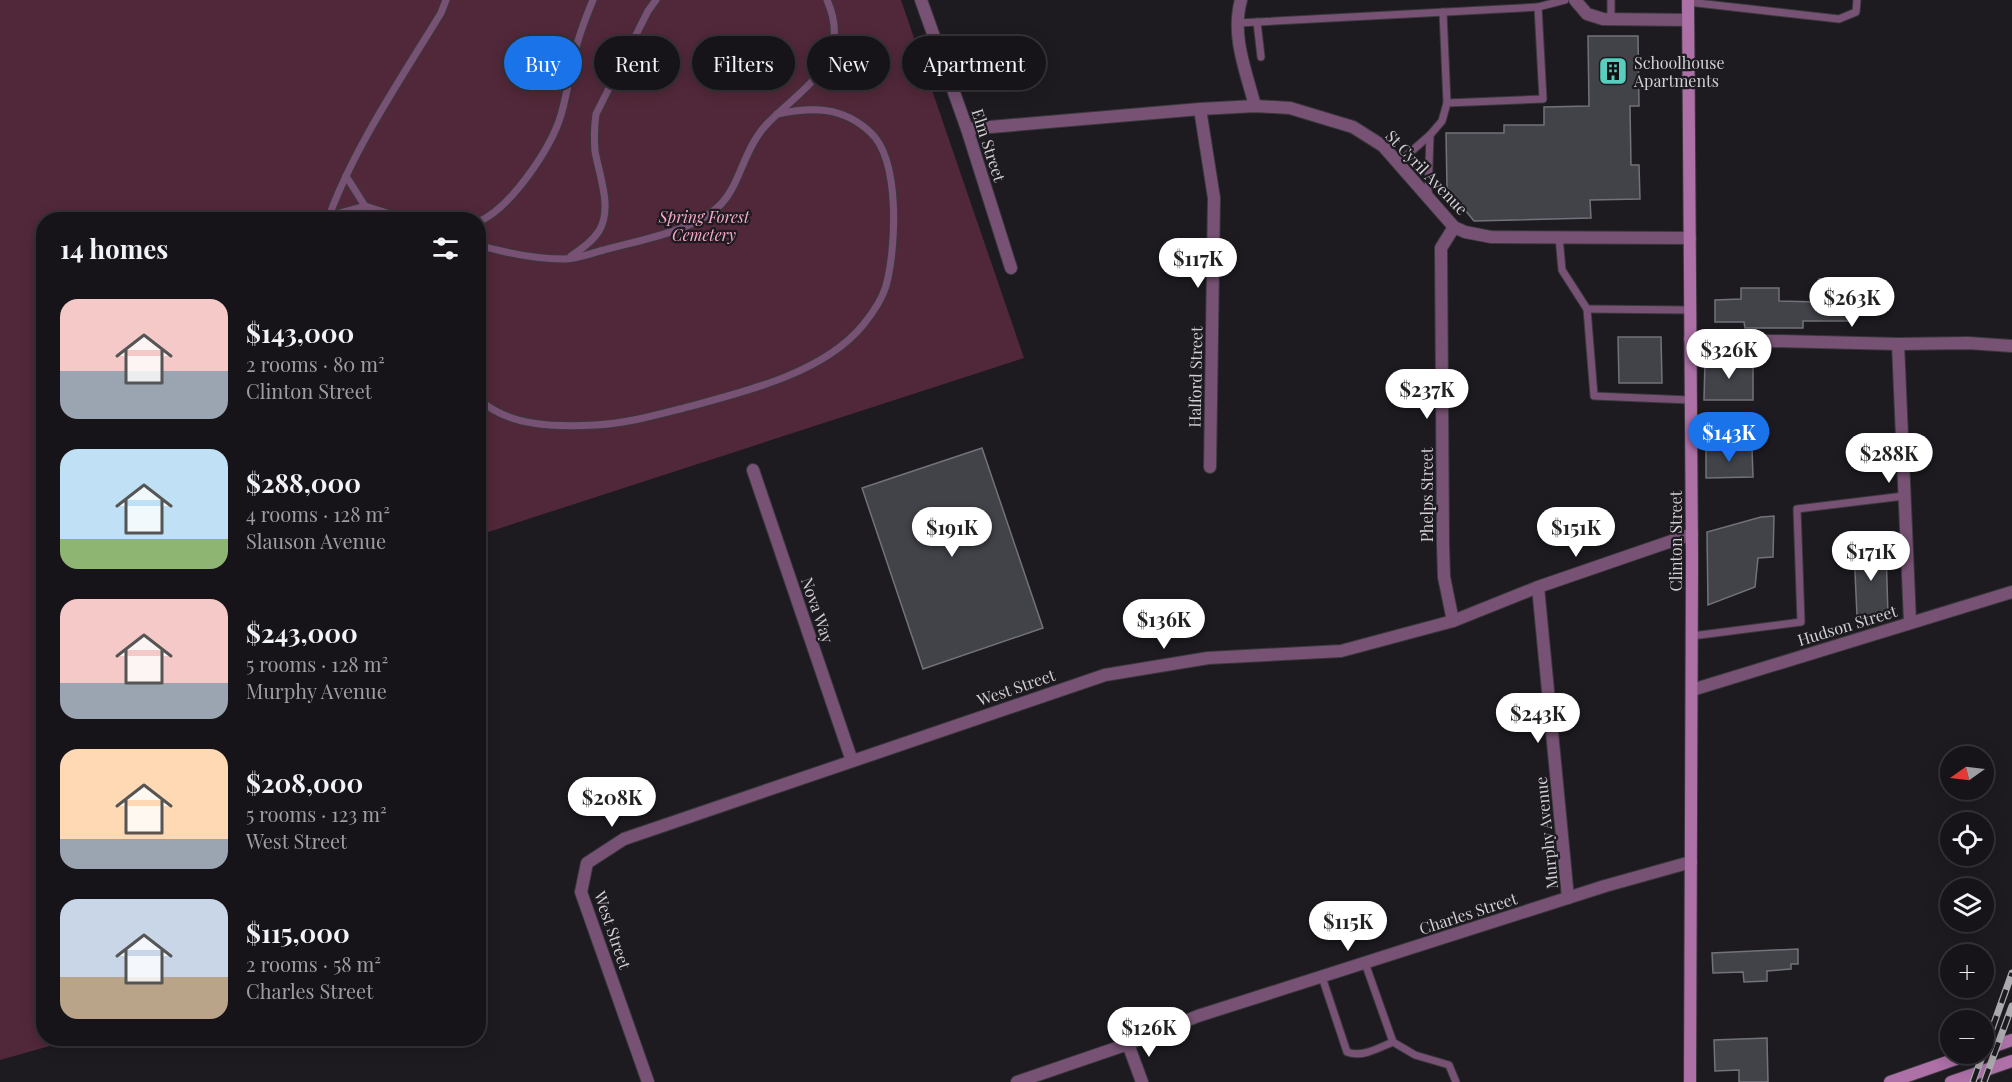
<!DOCTYPE html>
<html lang="en">
<head>
<meta charset="utf-8">
<style>
  :root { --surface:#161418; --page:#232125; --text:#f1f3f6; --muted:#9e9ea2; --line:#353337; --accent:#1a73e8 }
  body { margin:0; font-family:"Playfair Display",serif; background:var(--page); color:var(--text); height:100vh; display:flex; flex-direction:column; font-size:22px; white-space:nowrap }
  * { box-sizing:border-box; margin:0 }
  p { font-size:20px; color:var(--muted) }
  .icon { flex:none; width:33px; height:33px; fill:none; stroke:currentColor; stroke-width:2; stroke-linecap:round; stroke-linejoin:round }
  .map { position:relative; flex:1; overflow:hidden }
  .details { position:absolute; left:36px; top:212px; width:450px; height:834px; display:flex; flex-direction:column; background:var(--surface); border-radius:24px; box-shadow:0 3px 15px #0003,0 0 0 2px var(--line) }
  .details>* { flex:none }
  .hud { position:absolute; left:504px; top:36px; width:570px; height:54px; display:flex; gap:12px }
  .needle { width:39px; rotate:256deg }
  .tools { position:absolute; left:1940px; top:746px; display:grid; gap:12px }
  .tools a { display:grid; place-items:center; width:54px; height:54px; border-radius:50%; background:var(--surface); box-shadow:0 3px 15px #0003,0 0 0 2px var(--line); font-size:30px }
  .price { position:absolute; translate:-50% -51px; padding:0 14px; border-radius:21px; background:#fff; color:#222; font-size:20px; line-height:39px; filter:drop-shadow(0 2px 3px #0008) }
  .price::after { content:''; position:absolute; left:50%; top:36px; width:18px; height:14px; margin-left:-9px; background:inherit; clip-path:polygon(0 0,100% 0,50% 100%) }
  .price.active { background:var(--accent); color:#fff }
  ul { padding:0; list-style:none }
  li { display:flex; align-items:center; gap:18px; height:150px; padding:0 24px }
  li span { display:grid; place-items:center; flex:none; width:168px; height:120px; border-radius:18px; color:#555 }
  li>.icon { margin-inline-start:auto }
  span .icon { width:72px; height:72px; fill:#fffc; stroke-width:1 }
  li b { font-size:26px }
  h2 { display:flex; justify-content:space-between; align-items:center; height:72px; padding:0 24px; font-size:26px }
  .pill { padding:0 21px; border-radius:27px; background:var(--surface); box-shadow:0 3px 15px #0003,0 0 0 2px var(--line); font-size:21px; line-height:54px }
  .pill.active { background:var(--accent); color:#fff }
  .map>svg:first-child { display:block }
  .green { fill:#512839 }
  .building { fill:#424349; stroke:#72737a; stroke-width:1.5 }
  .lines { fill:none; stroke-linecap:round; stroke-linejoin:round }
  .lane-casing { stroke:#3a383d; stroke-width:9 }
  .street-casing { stroke:#3a383d; stroke-width:14 }
  .secondary-casing { stroke:#3a383d; stroke-width:14 }
  .lane { stroke:#785274; stroke-width:7 }
  .street { stroke:#785274; stroke-width:12 }
  .secondary { stroke:#ad70a7; stroke-width:12 }
  .rail-casing { stroke:#acaaae; stroke-width:7 }
  .rail { stroke:#1d1b20; stroke-width:4.5; stroke-dasharray:14; stroke-linecap:butt }
  .labels { text-anchor:middle; dominant-baseline:central; stroke-width:4.5; stroke-linejoin:round; paint-order:stroke }
  .poi-label { font-size:16px; fill:#d2d0d4; stroke:#1d1b20; text-anchor:start }
  .street-label { font-size:16px; fill:#d2d0d4; stroke:#1d1b20 }
  .park-label { font-size:16px; font-style:italic; fill:#f8a8c7; stroke:#1d1b20 }
</style>
</head>
<body>
<div class="map">
<svg width="2012" height="1082" viewBox="0 0 2012 1082">
  <rect width="100%" height="100%" fill="#1d1b20"/>
  <!-- green -->
  <path class="green" d="M0,0H901L1024,358L479,535L478,219H44V1038H78L0,1060Z"/>
  <!-- building -->
  <g class="building">
    <path d="M1588,36H1638L1639,106H1630L1631,165H1639L1640,199L1590,200L1591,218L1474,221L1447,188L1446,133H1504V125H1544V107L1589,106Z"/>
    <path d="M1819,279H1850V321H1803V328H1745L1744,322H1715V300L1741,299V288H1779V301L1820,302Z"/>
    <path d="M1618,337H1661L1662,383H1619Z"/>
    <path d="M1705,360L1753,361V400H1704Z"/>
    <path d="M982,448L1043,628L923,669L862,488Z"/>
    <path d="M1706,448H1752L1753,477L1706,478Z"/>
    <path d="M1774,516L1773,557L1758,558L1755,587L1708,605L1707,532L1761,517Z"/>
    <path d="M1886,548L1888,616H1857L1854,550Z"/>
    <path d="M1798,949V964H1791V969L1767,971V981L1744,982L1743,972L1713,973L1712,953Z"/>
    <path d="M1767,1038L1768,1082H1739V1070L1715,1071L1714,1040Z"/>
  </g>
  <g class="lines">
    <!-- lane casing -->
    <g class="lane-casing">
      <g id="lane">
        <path d="M1611,0V20"/>
        <path d="M1688,2L1839,19L1856,12L1857,0"/>
        <path d="M1443,12L1447,103"/>
        <path d="M1257,22L1261,57"/>
        <path d="M1238,23L1538,7"/>
        <path d="M1398,163L1430,135L1442,121L1447,103L1543,99L1538,7L1565,0"/>
        <path d="M346,176L365,206L406,219"/>
        <path d="M1428,196L1430,135"/>
        <path d="M329,216L365,206"/>
        <path d="M328,219C353,149 402,77 441,13L446,0"/>
        <path d="M478,222C511,208 551,148 561,115C567,94 570,73 575,52C579,34 586,17 593,0"/>
        <path d="M1559,237L1562,270L1587,309L1594,396L1690,400"/>
        <path d="M478,245C506,253 535,259 564,259C577,259 591,253 604,250C640,240 696,231 722,203C741,182 744,148 767,124C802,88 854,61 827,0"/>
        <path d="M571,256C582,249 592,242 599,231C613,208 599,175 595,151C594,138 594,127 596,114L648,11L656,0"/>
        <path d="M1587,309L1690,310"/>
        <path d="M478,398C507,427 557,427 595,425C623,424 653,416 680,409C739,393 822,375 863,325C872,314 882,299 886,286C896,249 901,160 870,132C842,106 812,107 777,114"/>
        <path d="M1692,636L1801,622L1797,509L1904,496"/>
        <path d="M1365,963L1393,1042L1415,1055L1449,1065L1456,1082"/>
        <path d="M1322,977L1347,1052C1362,1058 1378,1048 1393,1042"/>
      </g>
    </g>
    <!-- street casing -->
    <g class="street-casing">
      <g id="street">
        <path d="M921,0L967,129L1011,268"/>
        <path d="M1241,0C1231,36 1246,71 1255,106"/>
        <path d="M1575,0L1587,14L1603,19L1688,20"/>
        <path d="M1200,109L1214,198L1210,467"/>
        <path d="M967,129L1200,109L1255,106L1290,108L1353,127L1383,146L1454,227L1465,232L1491,237L1690,238"/>
        <path d="M1690,339L1898,344L1968,343L2012,346"/>
        <path d="M1898,344L1910,622"/>
        <path d="M753,470L852,761"/>
        <path d="M1538,587L1568,898"/>
        <path d="M1453,621L1444,577L1443,545L1441,248L1454,227"/>
        <path d="M1692,690L2012,592"/>
        <path d="M1128,1044L1142,1082"/>
        <path d="M648,1082L581,892L587,863L624,839L1105,675L1208,658L1341,651L1453,621L1538,587L1692,534"/>
        <path d="M1017,1082L1128,1044L1198,1016L1605,886L1691,862"/>
      </g>
    </g>
    <!-- secondary casing -->
    <g class="secondary-casing">
      <g id="secondary">
        <path d="M1688,0L1692,558L1690,1082"/>
        <path d="M1983,1050L2012,1040"/>
        <path d="M1890,1082L1973,1053"/>
        <path d="M1951,1082L2012,1061"/>
      </g>
    </g>
    <!-- lane -->
    <use href="#lane" class="lane"/>
    <!-- street -->
    <use href="#street" class="street"/>
    <!-- secondary -->
    <use href="#secondary" class="secondary"/>
    <!-- rail casing -->
    <g class="rail-casing">
      <g id="rail">
        <path d="M1973,1082L2012,973"/>
        <path d="M1984,1082L2012,1006"/>
      </g>
    </g>
    <!-- rail -->
    <use href="#rail" class="rail"/>
  </g>
  <!-- icons -->
  <defs>
    <g id="building-square" transform="scale(1.5)"><rect x="-9" y="-9" width="18" height="18" rx="4" fill="#59cebf" stroke="#1d1b20"/><path d="M-4-6H4V6H1V3H-1V6H-4ZM-2.5-4.3h1.7v1.8h-1.7ZM.8-4.3h1.7v1.8H.8ZM-2.5-1h1.7V.8h-1.7ZM.8-1h1.7V.8H.8Z" fill="#111"/></g>
  </defs>
  <g fill-rule="evenodd">
    <use href="#building-square" x="1613" y="71"/>
  </g>
  <g class="labels">
    <!-- poi labels -->
    <g class="poi-label">
      <text x="1634" y="62">Schoolhouse<tspan x="1634" dy="18">Apartments</tspan></text>
    </g>
    <!-- street labels -->
    <g class="street-label">
      <text transform="translate(989 145) rotate(72)">Elm Street</text>
      <text transform="translate(1427 172) rotate(46)">St Cyril Avenue</text>
      <text transform="translate(1195 377) rotate(-89)">Halford Street</text>
      <text transform="translate(1426 495) rotate(-90)">Phelps Street</text>
      <text transform="translate(1675 541) rotate(-90)">Clinton Street</text>
      <text transform="translate(818 610) rotate(71)">Nova Way</text>
      <text transform="translate(1847 625) rotate(-17)">Hudson Street</text>
      <text transform="translate(1016 687) rotate(-19)">West Street</text>
      <text transform="translate(1546 833) rotate(-96)">Murphy Avenue</text>
      <text transform="translate(1468 913) rotate(-18)">Charles Street</text>
      <text transform="translate(613 930) rotate(71)">West Street</text>
    </g>
    <!-- park labels -->
    <g class="park-label">
      <text x="704" y="216">Spring Forest<tspan x="704" dy="18">Cemetery</tspan></text>
    </g>
  </g>
</svg>
<div class="tools">
<a><svg class="needle" viewBox="-14 -14 28 28"><path d="M0-13l5 13h-10z" fill="#e53935"/><path d="M0 13l5-13h-10z" fill="#9e9ea2"/></svg></a>
<a><svg class="icon" aria-label="locate" viewBox="0 0 24 24"><circle cx="12" cy="12" r="6"/><path d="M12 2v4M12 18v4M2 12h4M18 12h4"/></svg></a>
<a><svg class="icon" aria-label="layers" viewBox="0 0 24 24"><path d="M12 4l9 5-9 5-9-5zM3 14l9 5 9-5"/></svg></a>
<a>+</a>
<a>−</a>
</div>
<b class="price" style="left:1198px;top:289px">$117K</b>
<b class="price" style="left:1852px;top:328px">$263K</b>
<b class="price" style="left:1729px;top:380px">$326K</b>
<b class="price" style="left:1427px;top:420px">$237K</b>
<b class="price active" style="left:1729px;top:463px">$143K</b>
<b class="price" style="left:1889px;top:484px">$288K</b>
<b class="price" style="left:952px;top:558px">$191K</b>
<b class="price" style="left:1576px;top:558px">$151K</b>
<b class="price" style="left:1871px;top:582px">$171K</b>
<b class="price" style="left:1164px;top:650px">$136K</b>
<b class="price" style="left:1538px;top:744px">$243K</b>
<b class="price" style="left:612px;top:828px">$208K</b>
<b class="price" style="left:1348px;top:952px">$115K</b>
<b class="price" style="left:1149px;top:1058px">$126K</b>
<div class="hud">
<a class="pill active">Buy</a>
<a class="pill">Rent</a>
<a class="pill">Filters</a>
<a class="pill">New</a>
<a class="pill">Apartment</a>
</div>
<section class="details">
<h2>14 homes<svg class="icon" aria-label="filters" viewBox="0 0 24 24"><path d="M4 7h16M4 17h16"/><circle cx="9" cy="7" r="2"/><circle cx="15" cy="17" r="2"/></svg></h2>
<ul>
<li><span style="background:linear-gradient(#f6c9c9 60%,#9aa5b1 0)"><svg class="icon" aria-label="home" viewBox="0 0 24 24"><path d="M3 11l9-7 9 7M6 9v11h12V9"/></svg></span><div><b>$143,000</b><p>2 rooms · 80 m²</p><p>Clinton Street</p></div></li>
<li><span style="background:linear-gradient(#bfe0f5 75%,#8fb573 0)"><svg class="icon" aria-label="home" viewBox="0 0 24 24"><path d="M3 11l9-7 9 7M6 9v11h12V9"/></svg></span><div><b>$288,000</b><p>4 rooms · 128 m²</p><p>Slauson Avenue</p></div></li>
<li><span style="background:linear-gradient(#f6c9c9 70%,#9aa5b1 0)"><svg class="icon" aria-label="home" viewBox="0 0 24 24"><path d="M3 11l9-7 9 7M6 9v11h12V9"/></svg></span><div><b>$243,000</b><p>5 rooms · 128 m²</p><p>Murphy Avenue</p></div></li>
<li><span style="background:linear-gradient(#ffd9b3 75%,#9aa5b1 0)"><svg class="icon" aria-label="home" viewBox="0 0 24 24"><path d="M3 11l9-7 9 7M6 9v11h12V9"/></svg></span><div><b>$208,000</b><p>5 rooms · 123 m²</p><p>West Street</p></div></li>
<li><span style="background:linear-gradient(#c9d6e8 65%,#b9a48a 0)"><svg class="icon" aria-label="home" viewBox="0 0 24 24"><path d="M3 11l9-7 9 7M6 9v11h12V9"/></svg></span><div><b>$115,000</b><p>2 rooms · 58 m²</p><p>Charles Street</p></div></li>
</ul>
</section>
</div>
</body>
</html>
